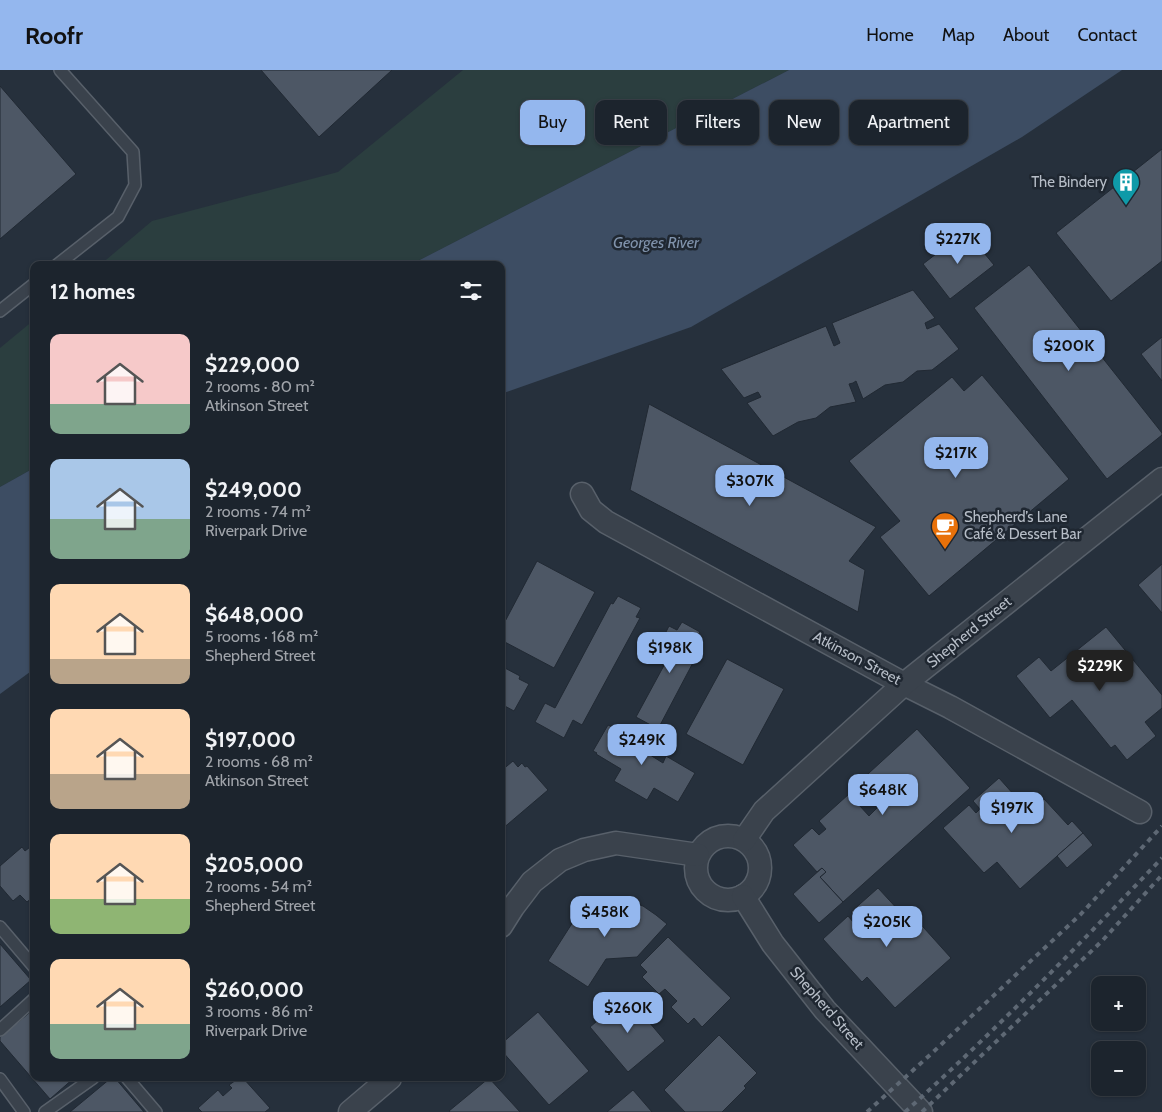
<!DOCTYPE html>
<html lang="en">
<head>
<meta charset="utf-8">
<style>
  :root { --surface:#1c242d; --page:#293039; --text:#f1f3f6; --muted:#a0a4aa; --line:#3a4149; --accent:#94b7ee }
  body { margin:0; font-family:Cabin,sans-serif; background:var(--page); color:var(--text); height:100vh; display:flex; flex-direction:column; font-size:19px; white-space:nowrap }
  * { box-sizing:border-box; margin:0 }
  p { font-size:16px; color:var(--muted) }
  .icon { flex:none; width:28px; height:28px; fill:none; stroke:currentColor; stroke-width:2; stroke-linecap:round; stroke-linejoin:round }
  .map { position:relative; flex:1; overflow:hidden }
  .details { position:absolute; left:30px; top:191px; width:475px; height:820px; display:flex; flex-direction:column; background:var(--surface); border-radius:10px; box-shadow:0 1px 4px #0004,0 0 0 1px var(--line) }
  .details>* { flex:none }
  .guide { position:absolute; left:520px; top:30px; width:475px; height:45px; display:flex; gap:10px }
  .controls { position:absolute; left:1091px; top:906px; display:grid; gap:10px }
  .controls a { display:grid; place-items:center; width:55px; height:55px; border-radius:10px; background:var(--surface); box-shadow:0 1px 4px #0004,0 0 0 1px var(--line); font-size:25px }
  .price { position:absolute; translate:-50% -42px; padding:0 11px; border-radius:10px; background:var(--accent); color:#111; font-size:16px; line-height:32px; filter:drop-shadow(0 1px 2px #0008) }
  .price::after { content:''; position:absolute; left:50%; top:30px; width:15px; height:11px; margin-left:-8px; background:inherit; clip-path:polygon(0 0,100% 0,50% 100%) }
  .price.active { background:#222; color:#fff }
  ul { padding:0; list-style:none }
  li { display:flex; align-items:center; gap:15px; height:125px; padding:0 20px }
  li span { display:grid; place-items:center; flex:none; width:140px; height:100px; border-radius:10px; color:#555 }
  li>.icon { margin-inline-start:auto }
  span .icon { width:60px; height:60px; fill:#fffc; stroke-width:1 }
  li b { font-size:21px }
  h2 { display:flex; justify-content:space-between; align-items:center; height:60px; padding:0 20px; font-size:21px }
  .chip { padding:0 18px; border-radius:10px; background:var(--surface); box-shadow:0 1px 4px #0004,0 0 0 1px var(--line); font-size:18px; line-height:45px }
  .chip.active { background:var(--accent); color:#111 }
  header { display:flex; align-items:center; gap:30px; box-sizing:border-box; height:70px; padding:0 25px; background:var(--accent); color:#111 }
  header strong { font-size:24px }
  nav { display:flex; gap:28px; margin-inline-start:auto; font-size:18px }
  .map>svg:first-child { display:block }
  .green { fill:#2b3e3f }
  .water { fill:#3d4d63 }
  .building { fill:#4d5765; stroke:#212933 }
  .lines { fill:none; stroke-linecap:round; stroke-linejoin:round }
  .service-casing { stroke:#58606a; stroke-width:14 }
  .minor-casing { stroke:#58606a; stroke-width:25 }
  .service { stroke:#3a424c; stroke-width:11 }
  .minor { stroke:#3a424c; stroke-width:22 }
  .rail { stroke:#5e6874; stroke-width:4; stroke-dasharray:5 5; stroke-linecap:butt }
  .labels { text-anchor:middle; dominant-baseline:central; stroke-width:5; stroke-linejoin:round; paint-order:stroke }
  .poi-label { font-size:15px; fill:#b6bdc7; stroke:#1f2731; text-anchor:end }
  .street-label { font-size:15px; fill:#b6bdc7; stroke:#1f2731 }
  .water-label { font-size:16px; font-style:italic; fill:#8093ac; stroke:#1f2731 }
</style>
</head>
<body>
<header>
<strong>Roofr</strong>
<nav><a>Home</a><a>Map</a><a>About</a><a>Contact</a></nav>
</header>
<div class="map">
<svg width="1162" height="1042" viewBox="0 0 1162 1042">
  <rect width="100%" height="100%" fill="#26303c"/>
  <!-- green -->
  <g class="green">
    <path d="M463,0H789L410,195H100L152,151L338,102Z"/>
    <path d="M34,250V398L0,417V278Z"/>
  </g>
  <!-- water -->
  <g class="water">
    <path d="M789,0H1122L1022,67L691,257L501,324V195H410Z"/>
    <path d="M34,398V599L0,624V417Z"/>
  </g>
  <!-- building -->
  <g class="building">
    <path d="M261,0H392L319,67Z"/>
    <path d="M0,16L76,104L0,169Z"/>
    <path d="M1162,79V191L1111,231L1056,163Z"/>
    <path d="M966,161L994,195L950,229L923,194Z"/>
    <path d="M1029,195L1162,363V365L1107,409L974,238Z"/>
    <path d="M913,220L935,248L925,253L927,259L939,254L959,279L932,300L917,301L903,312L885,315L863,329L856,311L853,313L849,314L856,332L830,337L816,348L798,352L773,366L747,333L761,327L758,322L744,328L721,299L826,256L834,276L840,273L832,253Z"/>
    <path d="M1162,267V311L1141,284Z"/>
    <path d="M982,305L1069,409L929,526L880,467L900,451L849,391L952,307L964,321Z"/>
    <path d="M649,334L876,457L849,491L865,500L858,542L630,420Z"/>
    <path d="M537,491L595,522L554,598L501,570V559Z"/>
    <path d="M1162,494V543L1138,515Z"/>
    <path d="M618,526L641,538L636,547L640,548L582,655L573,650L564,668L535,652L545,633L555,638L611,533L613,534Z"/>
    <path d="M682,552L700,562L695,570L699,572L692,585L696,587L658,659L636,647L674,577L662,570L669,556L677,560Z"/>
    <path d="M1106,557L1162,625V638L1145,652L1156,666L1127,690L1115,675L1111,678L1072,630L1050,648L1016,606L1039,587L1051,601Z"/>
    <path d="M727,589L784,619L743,695L686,664Z"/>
    <path d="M503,597L520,606L519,609L529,614L514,641L501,634V599Z"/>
    <path d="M608,655L612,657L613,655L642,672L640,675L649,680L647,683L663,693L666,686L695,703L678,732L654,718L647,730L614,711L621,699L596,684L597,683L593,681Z"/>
    <path d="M917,659L970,718L843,832L820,807L826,802L822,798L817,802L793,775L812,758L819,765L826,759L819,751L849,724L869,746L878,737L857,714Z"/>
    <path d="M513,691L518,697L522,693L525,697L527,696L548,720L501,760V701Z"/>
    <path d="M999,708L1023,735L1031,728L1037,735L1044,729L1068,755L1072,751L1083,763L1020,819L997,792L984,803L943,758L969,735L976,743L980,739L973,731Z"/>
    <path d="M1083,763L1093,775L1067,798L1057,786Z"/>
    <path d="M34,774V826L27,832L20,825L13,831L0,816V796L22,777L25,781Z"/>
    <path d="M822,798L826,802L820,807L843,832L819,853L793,824Z"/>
    <path d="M878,818L901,843L906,838L951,888L895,938L867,907L862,912L823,869L848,846L854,853L858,850L851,842Z"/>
    <path d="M612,832H628L643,836L656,845L667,854L637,887L606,889L588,917L548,891L571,855L582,842L597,835Z"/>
    <path d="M668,867L731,928L702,957L694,948L688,954L671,937L677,931L665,919L659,924L642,907L647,902L640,895Z"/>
    <path d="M0,874L31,910L0,937Z"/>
    <path d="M627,926L665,971L628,1002L590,957Z"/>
    <path d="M34,939V1008H74L50,1029L0,971V967Z"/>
    <path d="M538,942L589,1001L549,1035L501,980V974Z"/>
    <path d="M719,965L757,1003L744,1016L746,1018L722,1042H685L664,1020Z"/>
    <path d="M111,1008H115L144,1042H70Z"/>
    <path d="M239,1008H243L270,1038L265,1042H202L198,1038L218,1020L223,1026L232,1018L229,1015Z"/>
    <path d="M489,1008L520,1042H450L449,1041Z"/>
    <path d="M633,1020L652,1042H607Z"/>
  </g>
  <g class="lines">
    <!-- service casing -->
    <g class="service-casing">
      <g id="service">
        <path d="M57,195L118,147L135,115L133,82L60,0"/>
        <path d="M0,241L34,214"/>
        <path d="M0,857L34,897"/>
        <path d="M0,960L34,929"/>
        <path d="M127,1008L156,1042"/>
        <path d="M0,1009L24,1042"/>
        <path d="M45,1042L93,1008"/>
      </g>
    </g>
    <!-- minor casing -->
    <g class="minor-casing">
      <g id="minor">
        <path d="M582,424L591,440L606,452L904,614L950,637L1140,742"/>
        <circle cx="728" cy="798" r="32"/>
        <path d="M744,770L764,741L904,614L1162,409"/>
        <path d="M743,826L773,874L825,940L921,1042"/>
        <path d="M501,856L513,837L532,812L560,790L584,780L616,773L698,785"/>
        <path d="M350,1042L390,1008"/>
      </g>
    </g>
    <!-- service -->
    <use href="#service" class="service"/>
    <!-- minor -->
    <use href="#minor" class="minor"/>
    <!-- rail -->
    <g class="rail">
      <path d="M867,1042L931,984L1081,844L1162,756"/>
      <path d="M905,1042C995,961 1079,875 1162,788"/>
      <path d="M922,1042L1102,871L1162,805"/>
    </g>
  </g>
  <!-- icons -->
  <defs>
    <g id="building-pin" transform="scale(1.4375)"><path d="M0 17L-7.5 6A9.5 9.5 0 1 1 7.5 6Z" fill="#0f9aa8" stroke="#1f2731"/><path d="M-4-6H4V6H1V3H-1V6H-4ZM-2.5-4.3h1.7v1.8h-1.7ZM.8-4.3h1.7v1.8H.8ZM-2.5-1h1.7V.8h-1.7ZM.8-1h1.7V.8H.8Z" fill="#fff"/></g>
    <g id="cafe-pin" transform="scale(1.4375)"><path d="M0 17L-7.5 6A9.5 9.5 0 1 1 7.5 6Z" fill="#e8710a" stroke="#1f2731"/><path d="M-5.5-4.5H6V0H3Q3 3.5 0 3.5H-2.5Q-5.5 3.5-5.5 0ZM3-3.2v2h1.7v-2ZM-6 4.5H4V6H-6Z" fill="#fff"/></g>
  </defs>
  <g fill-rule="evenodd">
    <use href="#building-pin" x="1126" y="112"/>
    <use href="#cafe-pin" x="945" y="456"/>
  </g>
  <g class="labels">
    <!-- poi labels -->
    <g class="poi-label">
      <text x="1107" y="112">The Bindery</text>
      <text x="964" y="447" text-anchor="start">Shepherd’s Lane<tspan x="964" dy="17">Café &amp; Dessert Bar</tspan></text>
    </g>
    <!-- street labels -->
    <g class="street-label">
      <text transform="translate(969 562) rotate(-39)">Shepherd Street</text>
      <text transform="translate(857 588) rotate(28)">Atkinson Street</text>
      <text transform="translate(827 938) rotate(49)">Shepherd Street</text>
    </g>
    <!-- water labels -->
    <g class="water-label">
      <text x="656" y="172">Georges River</text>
    </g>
  </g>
</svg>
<div class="controls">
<a>+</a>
<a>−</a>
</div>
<b class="price" style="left:958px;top:195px">$227K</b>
<b class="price" style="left:1069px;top:302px">$200K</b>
<b class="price" style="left:956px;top:409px">$217K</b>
<b class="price" style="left:750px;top:437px">$307K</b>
<b class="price" style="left:670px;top:604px">$198K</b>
<b class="price active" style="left:1100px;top:622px">$229K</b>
<b class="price" style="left:642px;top:696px">$249K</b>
<b class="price" style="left:883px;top:746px">$648K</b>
<b class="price" style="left:1012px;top:764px">$197K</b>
<b class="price" style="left:605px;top:868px">$458K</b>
<b class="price" style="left:887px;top:878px">$205K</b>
<b class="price" style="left:628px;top:964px">$260K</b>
<div class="guide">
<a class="chip active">Buy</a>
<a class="chip">Rent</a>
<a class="chip">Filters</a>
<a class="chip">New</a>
<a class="chip">Apartment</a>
</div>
<section class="details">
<h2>12 homes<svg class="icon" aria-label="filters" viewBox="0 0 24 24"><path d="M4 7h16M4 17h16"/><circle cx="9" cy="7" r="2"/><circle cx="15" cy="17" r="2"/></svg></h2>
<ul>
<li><span style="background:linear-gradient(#f6c9c9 70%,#7fa58c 0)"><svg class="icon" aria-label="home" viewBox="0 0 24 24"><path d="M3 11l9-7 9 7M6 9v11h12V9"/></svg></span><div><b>$229,000</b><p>2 rooms · 80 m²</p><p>Atkinson Street</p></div></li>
<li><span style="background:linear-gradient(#a9c7e8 60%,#7fa58c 0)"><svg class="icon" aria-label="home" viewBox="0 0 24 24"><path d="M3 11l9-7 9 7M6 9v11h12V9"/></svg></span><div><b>$249,000</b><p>2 rooms · 74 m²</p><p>Riverpark Drive</p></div></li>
<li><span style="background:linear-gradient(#ffd9b3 75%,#b9a48a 0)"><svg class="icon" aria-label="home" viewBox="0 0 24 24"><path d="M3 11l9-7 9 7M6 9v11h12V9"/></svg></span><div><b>$648,000</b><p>5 rooms · 168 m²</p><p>Shepherd Street</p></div></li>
<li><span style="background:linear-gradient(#ffd9b3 65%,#b9a48a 0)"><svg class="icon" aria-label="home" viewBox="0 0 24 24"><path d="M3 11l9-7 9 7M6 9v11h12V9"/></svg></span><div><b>$197,000</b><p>2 rooms · 68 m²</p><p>Atkinson Street</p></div></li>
<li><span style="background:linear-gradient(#ffd9b3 65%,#8fb573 0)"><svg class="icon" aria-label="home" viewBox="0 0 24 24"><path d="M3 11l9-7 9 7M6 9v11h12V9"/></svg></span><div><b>$205,000</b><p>2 rooms · 54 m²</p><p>Shepherd Street</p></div></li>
<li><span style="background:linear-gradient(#ffd9b3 65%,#7fa58c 0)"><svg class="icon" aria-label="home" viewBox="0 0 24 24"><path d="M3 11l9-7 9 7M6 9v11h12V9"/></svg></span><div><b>$260,000</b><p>3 rooms · 86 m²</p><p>Riverpark Drive</p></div></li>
</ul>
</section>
</div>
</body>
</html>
